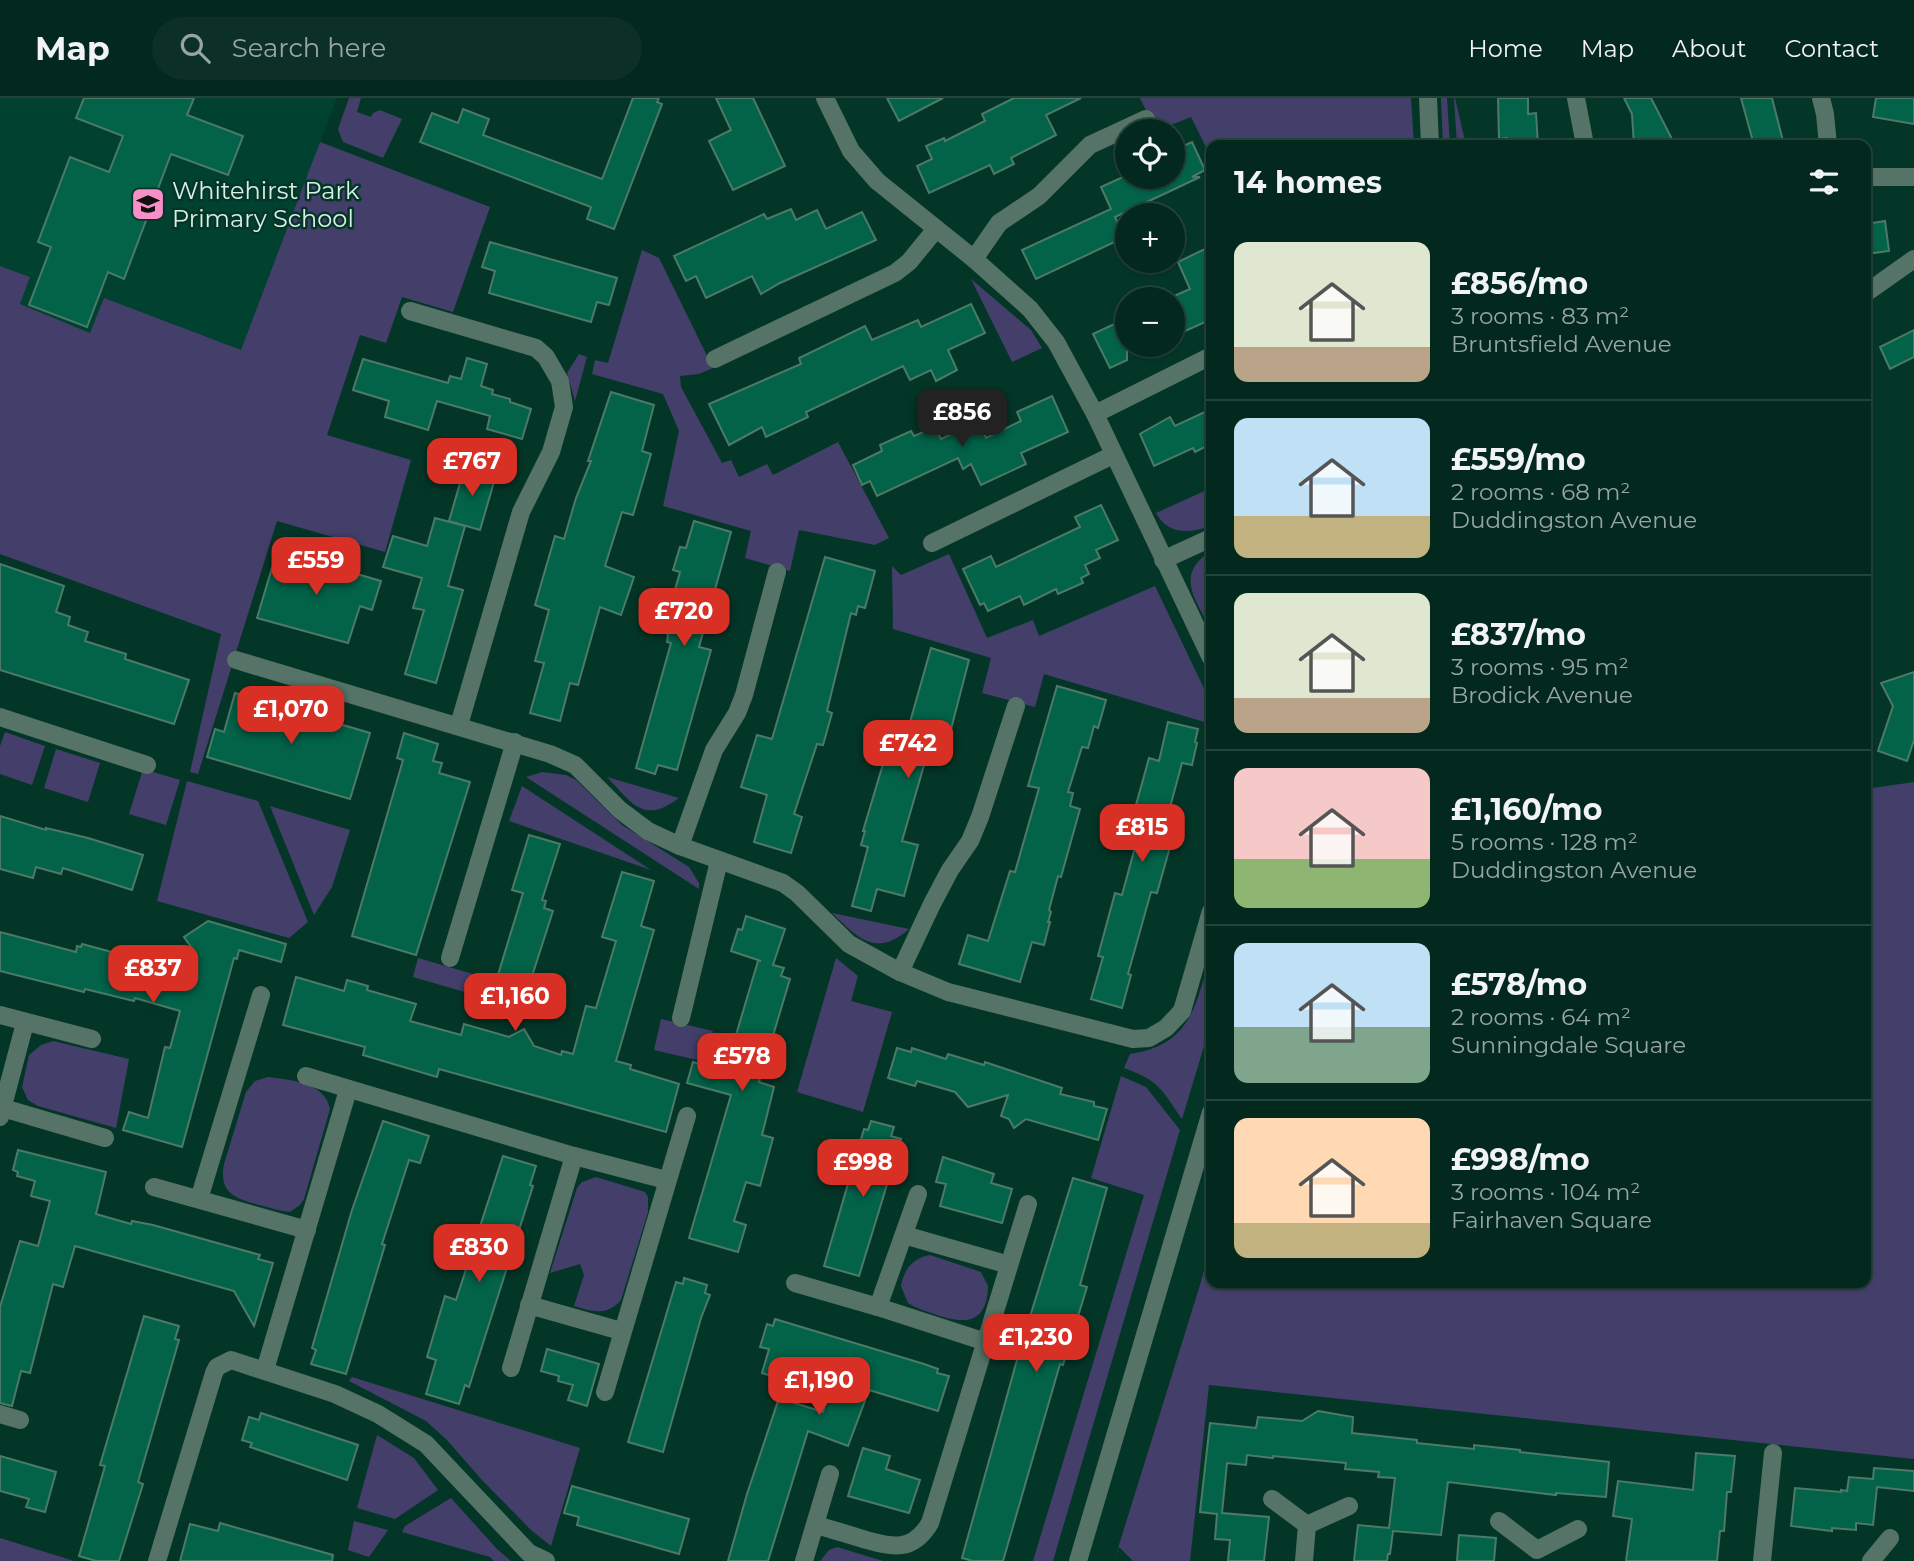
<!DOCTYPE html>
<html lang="en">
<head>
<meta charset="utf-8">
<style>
  :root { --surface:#03281d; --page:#0d3026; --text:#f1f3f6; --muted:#97a6a4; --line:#24443b; --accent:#d93025 }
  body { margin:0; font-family:Montserrat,sans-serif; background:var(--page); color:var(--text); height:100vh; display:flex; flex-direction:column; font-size:26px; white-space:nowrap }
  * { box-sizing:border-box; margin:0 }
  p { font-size:23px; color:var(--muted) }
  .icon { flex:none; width:38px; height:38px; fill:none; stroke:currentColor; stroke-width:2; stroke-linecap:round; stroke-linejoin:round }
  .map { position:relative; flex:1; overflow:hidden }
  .side { position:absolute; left:1206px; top:42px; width:665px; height:1148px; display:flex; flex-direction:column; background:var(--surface); border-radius:14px; box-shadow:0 2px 5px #0004,0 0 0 2px var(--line) }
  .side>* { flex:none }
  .tools { position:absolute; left:1115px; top:21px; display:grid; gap:14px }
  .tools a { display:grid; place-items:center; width:70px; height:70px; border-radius:50%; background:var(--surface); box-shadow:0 2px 5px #0004,0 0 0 2px var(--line); font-size:35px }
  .price { position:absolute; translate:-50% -60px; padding:0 16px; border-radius:14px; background:var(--accent); color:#fff; font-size:23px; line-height:46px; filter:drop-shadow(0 2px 4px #0008) }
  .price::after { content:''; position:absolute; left:50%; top:42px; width:21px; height:16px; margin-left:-10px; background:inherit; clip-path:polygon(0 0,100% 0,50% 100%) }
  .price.current { background:#222; color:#fff }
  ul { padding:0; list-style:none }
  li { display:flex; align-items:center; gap:21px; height:175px; padding:0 28px }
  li+li { border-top:2px solid var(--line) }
  li span { display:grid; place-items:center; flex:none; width:196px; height:140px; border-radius:14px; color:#555 }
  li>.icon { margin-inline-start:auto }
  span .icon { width:84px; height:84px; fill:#fffc; stroke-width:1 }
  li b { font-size:30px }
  h2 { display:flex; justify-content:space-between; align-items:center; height:84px; padding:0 28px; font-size:30px }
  header { display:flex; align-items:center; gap:42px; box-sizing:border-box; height:98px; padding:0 35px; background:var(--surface); border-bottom:2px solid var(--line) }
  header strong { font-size:33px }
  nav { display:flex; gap:38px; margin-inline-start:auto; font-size:24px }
  .search { width:490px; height:63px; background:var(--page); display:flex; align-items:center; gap:18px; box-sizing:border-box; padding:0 24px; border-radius:38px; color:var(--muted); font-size:26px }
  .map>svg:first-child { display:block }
  .built { fill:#01412f }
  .green { fill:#433f6a }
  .building { fill:#026349; stroke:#4d7a68; stroke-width:2 }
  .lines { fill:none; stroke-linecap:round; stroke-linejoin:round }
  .minor { stroke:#557467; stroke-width:18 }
  .tertiary { stroke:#557467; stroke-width:18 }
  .labels { text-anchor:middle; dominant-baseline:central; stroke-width:5; stroke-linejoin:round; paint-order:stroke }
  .poi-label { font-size:24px; fill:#d7efe4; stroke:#043627; text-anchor:start }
</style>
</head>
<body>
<header>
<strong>Map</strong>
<div class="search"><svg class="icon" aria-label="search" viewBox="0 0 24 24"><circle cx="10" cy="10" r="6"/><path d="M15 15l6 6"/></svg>Search here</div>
<nav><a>Home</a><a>Map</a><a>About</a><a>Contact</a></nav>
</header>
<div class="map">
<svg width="1914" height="1463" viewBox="0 0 1914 1463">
  <rect width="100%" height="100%" fill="#043627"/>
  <!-- built -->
  <path class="built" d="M0,0H337L241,253L104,201L91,235L20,206L30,179L0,168Z"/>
  <!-- green -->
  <g class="green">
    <path d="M349,0H361L357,14L371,19L373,15L380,12L402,21L383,60L343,44L338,31Z"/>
    <path d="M1140,0H1411L1414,47H1211V59L1191,19L1156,33Z"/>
    <path d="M1441,0H1447L1450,47H1443Z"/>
    <path d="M1454,0H1455L1466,47H1457Z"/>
    <path d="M320,44L490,109L453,214L402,199L386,245L360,237L327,337L411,362L385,454L277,423L198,676L190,674L221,536L0,456V168L30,179L20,206L90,235L104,200L241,252Z"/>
    <path d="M642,152L659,160L713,270L699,276L680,278L681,289L722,365L731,362L739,379L767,366L773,377L838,344L889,440L875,447L799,432L790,473L745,460L751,433L663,408L679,333L663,296L592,276L595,262L608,265Z"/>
    <path d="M971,181L1031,232L1042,250L1012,264Z"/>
    <path d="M579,256L587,259L575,303L567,275Z"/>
    <path d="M1211,390V428C1190,435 1169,438 1156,415Z"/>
    <path d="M1211,453V532C1196,501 1174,477 1211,453Z"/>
    <path d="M949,456L987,540L1033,522L1039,538L1155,488L1211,605V626L1044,576L1035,609L982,595L991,560L893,531L892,468L901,477Z"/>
    <path d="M5,634L45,648L32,687L0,676V648Z"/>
    <path d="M56,651L100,665L88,704L44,690Z"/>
    <path d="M143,671L180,682L166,727L129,716Z"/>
    <path d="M542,674L566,677L576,682L622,727L689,769L699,785V791L526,679Z"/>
    <path d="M607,679L679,700C643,727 632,705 607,679Z"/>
    <path d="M187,683L258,703L308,824L289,840L157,803Z"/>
    <path d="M1914,684V1361L1209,1287L1190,1463H1133L1119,1449L1114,1463L1200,1187L1211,1145V1185H1866V691Z"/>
    <path d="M522,688L651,772L509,723Z"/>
    <path d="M270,708L350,732L332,789L314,817Z"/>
    <path d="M832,815L909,831C876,860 858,840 832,815Z"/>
    <path d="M1211,855V925L1182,1021C1161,991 1160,983 1124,970L1130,956C1192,947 1196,906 1211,855Z"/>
    <path d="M418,860L473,876L468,895L413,879Z"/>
    <path d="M836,860L858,878L851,903L892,914L863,1014L797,994Z"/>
    <path d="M661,921L713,933L706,964L654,952Z"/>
    <path d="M53,943L129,961L116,1030L38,1008L28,1002L22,989L29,957L41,947Z"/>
    <path d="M1121,978L1146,989L1180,1032L1053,1463H1033L1144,1097L1091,1080Z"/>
    <path d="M268,979C290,982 325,984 330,1011L304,1101L300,1107L290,1114C280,1113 272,1110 263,1108C238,1101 218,1097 224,1066L246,994L255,983Z"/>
    <path d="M596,1079L645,1094L648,1099V1114L621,1202C607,1218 593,1214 574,1208L584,1177L580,1166L550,1175L577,1090L582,1084Z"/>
    <path d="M930,1157L981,1174L988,1188C987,1228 963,1226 934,1216C925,1213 916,1210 908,1205L901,1188C904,1172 912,1160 930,1157Z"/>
    <path d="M352,1279L580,1350L551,1448L531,1432L481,1381L447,1342L426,1323L349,1283Z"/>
    <path d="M377,1337L414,1360L438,1392L395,1421L357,1410Z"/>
    <path d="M451,1400L497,1451L511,1463H494L490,1459L402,1434L405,1428Z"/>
    <path d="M354,1423L388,1432L369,1459L348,1452Z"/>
    <path d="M0,1440L74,1463H0Z"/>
    <path d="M837,1449L883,1463H820L829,1452Z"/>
  </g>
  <!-- building -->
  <g class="building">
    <path d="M84,0H194L187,17L243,38L228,77L171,56L124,181L108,174L87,229L29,207L51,149L38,144L70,59L109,74L123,38L76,20Z"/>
    <path d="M633,0H659L657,4L662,6L614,131L587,121L591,109L420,44L432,15L458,25L463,11L489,21L483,37L602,81Z"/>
    <path d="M716,0H753L785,68L733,92L709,43L731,32Z"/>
    <path d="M887,0H943L899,23Z"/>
    <path d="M1014,0H1081L1046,17L1056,37L1011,60L1014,66L994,76L990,67L929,95L917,68L932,61L926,48L944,40L945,43L985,23L982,16Z"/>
    <path d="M1498,0H1528V16L1536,15L1538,47H1508L1507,40L1499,41Z"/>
    <path d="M1624,0H1651L1675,47H1634L1632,16Z"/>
    <path d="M1741,0H1772L1784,47H1754Z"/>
    <path d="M1876,0H1914V26L1873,19Z"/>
    <path d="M1192,44L1205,72L1192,79H1200L1115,119L1125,139L1036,181L1022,152L1111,111L1101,89L1123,79H1172V53Z"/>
    <path d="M791,111L796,122L817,112L826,131L862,114L876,142L780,185L761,196L752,178L706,200L696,178L686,183L674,158L764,116L767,121Z"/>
    <path d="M1885,123L1889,153L1866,156V126Z"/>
    <path d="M490,144L617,180L609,207L597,204L591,224L489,195L495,173L482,169Z"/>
    <path d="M1211,148V236L1205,224L1172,239V199L1190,191L1178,164Z"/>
    <path d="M971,206L985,235L948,252L957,272L936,283L931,272L910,282L903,268L806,314L808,319L766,339L762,329L729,347L709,306L801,266L799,260L865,228L872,242L918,222L921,229Z"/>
    <path d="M1127,220V262L1110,270L1093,236Z"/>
    <path d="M1914,232V259L1890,271L1880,249Z"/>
    <path d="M467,260L487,266L481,288L493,292L492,296L510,301V304L531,311L522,341L487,331L490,318L437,303L428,332L405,325L385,319L389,303L353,292L363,261L448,285L450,278L461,281Z"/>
    <path d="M611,294L654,307L642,353L651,356L633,417L622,414L605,468L634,479L621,517L600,509L578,587L570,585L560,623L530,615L544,565L535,563L549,512L535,507L555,438L564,441L576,400L591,363H588Z"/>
    <path d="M1052,298L1068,334L1021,355L1026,366L981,387L971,366L963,371L958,360L877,398L870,383L862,387L853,367L882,353L880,347L911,333L914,338L935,329L941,341L979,323L986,340L1021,323L1017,314Z"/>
    <path d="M1211,311V346L1195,354L1193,350L1154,368L1140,336L1170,319L1175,328Z"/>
    <path d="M465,368L496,377L480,432L449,423Z"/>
    <path d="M1101,407L1118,442L1096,452L1100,460L1085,467L1089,476L1081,480L1083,485L1058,496L1056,491L1024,507L1020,498L988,513L984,505L980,507L963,471L991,458L996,469L1080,429L1075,419Z"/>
    <path d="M435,420L465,428L448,488L463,492L436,585L405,576L424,512L413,510L422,480L383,469L393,438L427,448Z"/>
    <path d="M694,423L731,434L699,549L711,552L677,672L658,667L655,676L636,670L671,545L667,544L668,536L663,534L680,474L673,472L680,449L686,450Z"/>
    <path d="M277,453L381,483L372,512L360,508L348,545L257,520Z"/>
    <path d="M825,459L875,473L865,510L858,508L856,517L851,515L827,613L832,615L823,647L817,646L794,716L802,719L791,755L754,744L767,697L741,689L757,637L772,641Z"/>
    <path d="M0,466L64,488L56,514L70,519L68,527L88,534L85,543L126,556L125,561L189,582L174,626L0,572Z"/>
    <path d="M931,550L969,562L943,662L927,657L902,743L918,747L904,798L877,791L871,813L852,808L868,749L861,747L865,733H863L886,656L894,659L898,647L903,649Z"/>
    <path d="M1914,574V642L1907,663L1878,653L1893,608L1881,585Z"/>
    <path d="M1057,588L1106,602L1098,630L1094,628L1088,650L1082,649L1068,694L1073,695L1070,708L1080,711L1061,779L1058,778L1049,812L1051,814L1048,824H1050L1044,847L1032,844L1020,884L959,866L968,837L988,843L1010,773L1015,774L1039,690L1028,688Z"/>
    <path d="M235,595L370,635L350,701L207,659L215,631L224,634Z"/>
    <path d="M1168,624L1198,631L1195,644L1197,645L1192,667L1182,665L1160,746L1170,749L1157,795L1151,794L1128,876L1131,877L1122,910L1091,901L1103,859L1098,858L1115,795L1122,797L1141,727L1131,725L1149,660L1159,663Z"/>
    <path d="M404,635L438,646L433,663L442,665L439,675L470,684L416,857L352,838L403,662L397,660Z"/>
    <path d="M0,718L46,732V730L88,740L143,757L132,792L63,770L61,776L36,769L33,780L0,771Z"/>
    <path d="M529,737L560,746L542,802L546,803L544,810L553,813L524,903L493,893L523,795L512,792Z"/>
    <path d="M622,774L654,783L641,828L654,832L616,963L631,967L630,971L679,986L666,1034L439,971L437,979L363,957L365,949L283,927L296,879L344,893L347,882L368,888L367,892L416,906L410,923L461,937L464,926L509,939L524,931L534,948L561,957L562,953L573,956L586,908L596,910L616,843L602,839Z"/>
    <path d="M746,818L785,831L773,867L784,870L781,878L790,881L759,984L774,989L762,1037L773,1040L760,1088L746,1084L734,1123L746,1127L738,1154L689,1140L731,997L687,985L693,964L725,974L758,863H761L731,853L738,831L742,832Z"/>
    <path d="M208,823L286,846L281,864L239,852L237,861L234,860L182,1049L123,1032L129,1014L148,1020L165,949L170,950L180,913L135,900L134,903L85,891L84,894L0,873V834L76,854L77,848L81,849L82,846L145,863L142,872L188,885L196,856L184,839Z"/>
    <path d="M897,950L911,954L912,950L946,961L948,956L984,967L985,964L1062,990L1060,996L1094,1004V1008L1107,1011L1098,1042L1026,1021L1014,1030L1009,1021L1001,1018L1008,997L968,1009L955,994L917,983L915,988L888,980Z"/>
    <path d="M383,1023L429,1038L420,1065L409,1062L382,1146L385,1147L346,1276L311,1266L316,1252L312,1250L352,1112Z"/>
    <path d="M871,1023L894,1029L891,1038L901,1041L859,1178L824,1168L864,1031L868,1032Z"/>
    <path d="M18,1052L106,1074L96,1116L131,1126L132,1123L153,1127L260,1157L258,1161L273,1165L254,1228L234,1193L75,1148L63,1189L53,1186L30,1275L21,1273L12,1308L0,1305V1209L20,1143L38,1148L50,1103L31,1098L35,1083L17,1078L18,1074L13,1072Z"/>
    <path d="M503,1058L536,1068L530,1087L533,1088L469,1289L465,1287L459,1306L426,1296L436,1262L427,1259L445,1198L456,1202Z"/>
    <path d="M943,1059L994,1076L991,1085L1012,1091L1002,1125L940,1108L946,1086L936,1084Z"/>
    <path d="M1073,1080L1107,1090L1080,1187L1087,1189L1063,1267L1060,1266L1003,1463H973L962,1460L1020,1251Z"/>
    <path d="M684,1180L707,1187L705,1195L710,1197L701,1220L663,1354L628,1344L676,1184L683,1186Z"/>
    <path d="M144,1218L179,1228L175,1241L179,1242L138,1384L143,1386L119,1463H96L79,1458L105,1368L100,1367Z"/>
    <path d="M775,1221L924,1266L938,1271L937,1275L949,1278L938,1313L869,1292L848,1348L808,1333L768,1463H728L747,1396L779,1300L823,1314L834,1277L792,1263L786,1283L762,1275L769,1251L760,1249L767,1226L773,1228Z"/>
    <path d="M547,1251L599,1266L587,1308L568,1302L573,1287L558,1283L559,1278L541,1273Z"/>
    <path d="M1318,1313L1353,1319L1352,1335L1417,1342V1345L1474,1351V1347L1520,1352V1354L1609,1364L1606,1399L1556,1395V1397L1448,1384L1441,1437L1393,1433L1390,1456H1388L1387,1463H1354L1358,1427L1389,1430L1395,1380L1378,1379L1379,1374L1345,1371L1346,1365L1273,1358V1360L1247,1357L1246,1367L1227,1365L1222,1415L1269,1419L1264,1463H1228L1230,1442L1215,1441L1217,1416L1200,1414L1210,1325L1256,1330L1258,1319L1302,1323Z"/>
    <path d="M261,1315L358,1347L347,1382L250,1349L252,1345L242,1342L249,1319L259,1322Z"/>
    <path d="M863,1350L890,1358L886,1371L920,1382L909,1415L848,1398Z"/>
    <path d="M1696,1355L1735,1358L1731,1394H1727L1724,1433H1720L1717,1463H1626L1632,1421L1613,1418L1618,1383L1693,1392Z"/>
    <path d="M0,1358L56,1374L45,1414L26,1409L29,1401L0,1393Z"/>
    <path d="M1874,1370L1914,1373V1393L1877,1389L1873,1427L1856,1425V1432L1832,1430V1433L1791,1428L1795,1390L1841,1394V1392L1847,1393L1849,1379L1873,1381Z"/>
    <path d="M572,1388L689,1421L679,1456L577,1427L579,1419L564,1415Z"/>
    <path d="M220,1425L333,1457L332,1463H180L190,1426L218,1433Z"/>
    <path d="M1459,1437L1496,1440L1494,1463H1457Z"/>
  </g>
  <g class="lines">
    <!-- minor -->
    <g class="minor">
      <path d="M825,0L851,53L877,83L974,161L1030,211L1056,244L1095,316L1211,560"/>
      <path d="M1576,0L1585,47"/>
      <path d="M1821,0L1825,16L1828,47"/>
      <path d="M1866,79H1914"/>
      <path d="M974,161L999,125L1039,98L1090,47L1146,21"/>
      <path d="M1866,195L1914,161"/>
      <path d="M410,213L536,250L546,259L560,283L564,309L551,354L521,414L459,627"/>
      <path d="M715,261L895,175L909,164L936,131"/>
      <path d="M1095,316L1211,258"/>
      <path d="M932,445L1113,357"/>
      <path d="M1163,462L1211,440"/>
      <path d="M236,562L550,656L575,667L620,712L648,733L680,748L783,785L797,795L849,846L900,874L948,894L1133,941L1149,940L1166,930L1182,913L1211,813"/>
      <path d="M0,619L147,667"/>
      <path d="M680,748L714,652L737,615L744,597L777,474"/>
      <path d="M450,860L515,644"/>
      <path d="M900,874L932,806L950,772L970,743L980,719L1016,608"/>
      <path d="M0,917L92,941"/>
      <path d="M681,920L719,763"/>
      <path d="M306,978L574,1058L666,1082"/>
      <path d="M3,1010L105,1040"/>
      <path d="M0,1019L25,925"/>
      <path d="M154,1089L307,1132"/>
      <path d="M199,1101L261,897"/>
      <path d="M904,1137L1009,1167"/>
      <path d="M795,1185L878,1209L986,1244"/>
      <path d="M529,1207L621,1233"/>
      <path d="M878,1209L918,1096"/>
      <path d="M511,1270L574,1058"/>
      <path d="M265,1272L348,992"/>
      <path d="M605,1294L687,1018"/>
      <path d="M0,1316L20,1322"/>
      <path d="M1272,1401L1307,1427L1349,1408"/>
      <path d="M1499,1423L1537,1452L1578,1431"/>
      <path d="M815,1427C831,1431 847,1436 863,1441C892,1449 912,1455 930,1425L1028,1106"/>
      <path d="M157,1463L214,1275L217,1269L231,1262L335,1296L378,1316L426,1346L529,1455L546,1463"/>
      <path d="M804,1463L830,1376"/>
      <path d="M1304,1463L1307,1427"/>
      <path d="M1762,1463L1773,1355"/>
      <path d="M1871,1463L1890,1440"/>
    </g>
    <!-- tertiary -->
    <g class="tertiary">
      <path d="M1428,0L1430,47"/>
      <path d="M1078,1463L1211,1014"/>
    </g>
  </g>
  <!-- icons -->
  <defs>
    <g id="school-square" transform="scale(1.75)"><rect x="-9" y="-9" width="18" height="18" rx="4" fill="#f98fc9" stroke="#043627"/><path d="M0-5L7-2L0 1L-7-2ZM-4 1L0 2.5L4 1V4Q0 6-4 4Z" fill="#111"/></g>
  </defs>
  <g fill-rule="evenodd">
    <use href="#school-square" x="148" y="106"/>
  </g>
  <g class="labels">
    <!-- poi labels -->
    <g class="poi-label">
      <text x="172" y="92">Whitehirst Park<tspan x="172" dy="28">Primary School</tspan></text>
    </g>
  </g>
</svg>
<div class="tools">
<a><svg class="icon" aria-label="locate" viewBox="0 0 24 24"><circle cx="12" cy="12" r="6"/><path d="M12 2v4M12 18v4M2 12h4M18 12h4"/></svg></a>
<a>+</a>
<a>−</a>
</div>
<b class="price current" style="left:962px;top:351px">£856</b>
<b class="price" style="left:472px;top:400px">£767</b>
<b class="price" style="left:316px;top:499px">£559</b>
<b class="price" style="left:684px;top:550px">£720</b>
<b class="price" style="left:291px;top:648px">£1,070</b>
<b class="price" style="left:908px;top:682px">£742</b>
<b class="price" style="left:1142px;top:766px">£815</b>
<b class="price" style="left:153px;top:907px">£837</b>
<b class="price" style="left:515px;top:935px">£1,160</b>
<b class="price" style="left:742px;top:995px">£578</b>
<b class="price" style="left:863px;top:1101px">£998</b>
<b class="price" style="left:479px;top:1186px">£830</b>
<b class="price" style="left:1036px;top:1276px">£1,230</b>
<b class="price" style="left:819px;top:1319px">£1,190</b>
<section class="side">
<h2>14 homes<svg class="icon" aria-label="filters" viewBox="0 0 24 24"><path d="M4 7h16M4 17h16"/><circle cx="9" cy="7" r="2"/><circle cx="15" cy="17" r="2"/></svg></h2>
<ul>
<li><span style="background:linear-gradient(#dfe7d0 75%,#b9a48a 0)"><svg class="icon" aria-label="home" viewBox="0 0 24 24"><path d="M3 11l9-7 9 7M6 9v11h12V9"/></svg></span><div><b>£856/mo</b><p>3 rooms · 83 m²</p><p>Bruntsfield Avenue</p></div></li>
<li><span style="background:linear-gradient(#bfe0f5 70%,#c2b280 0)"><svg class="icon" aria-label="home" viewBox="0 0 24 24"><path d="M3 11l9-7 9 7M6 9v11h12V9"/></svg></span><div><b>£559/mo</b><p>2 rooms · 68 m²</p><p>Duddingston Avenue</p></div></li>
<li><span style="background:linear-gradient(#dfe7d0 75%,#b9a48a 0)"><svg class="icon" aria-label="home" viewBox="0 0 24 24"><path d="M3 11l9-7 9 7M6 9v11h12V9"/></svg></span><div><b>£837/mo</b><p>3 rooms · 95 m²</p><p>Brodick Avenue</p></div></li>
<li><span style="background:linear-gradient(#f6c9c9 65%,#8fb573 0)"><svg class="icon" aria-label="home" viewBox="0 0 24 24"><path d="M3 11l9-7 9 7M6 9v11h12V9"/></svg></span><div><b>£1,160/mo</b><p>5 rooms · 128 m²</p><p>Duddingston Avenue</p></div></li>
<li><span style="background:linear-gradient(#bfe0f5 60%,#7fa58c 0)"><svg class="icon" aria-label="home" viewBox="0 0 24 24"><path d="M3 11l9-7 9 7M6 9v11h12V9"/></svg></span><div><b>£578/mo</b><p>2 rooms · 64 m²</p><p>Sunningdale Square</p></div></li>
<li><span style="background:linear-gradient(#ffd9b3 75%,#c2b280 0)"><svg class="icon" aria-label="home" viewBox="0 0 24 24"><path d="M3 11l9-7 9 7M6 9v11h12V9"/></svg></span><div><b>£998/mo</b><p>3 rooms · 104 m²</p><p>Fairhaven Square</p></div></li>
</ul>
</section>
</div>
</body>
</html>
